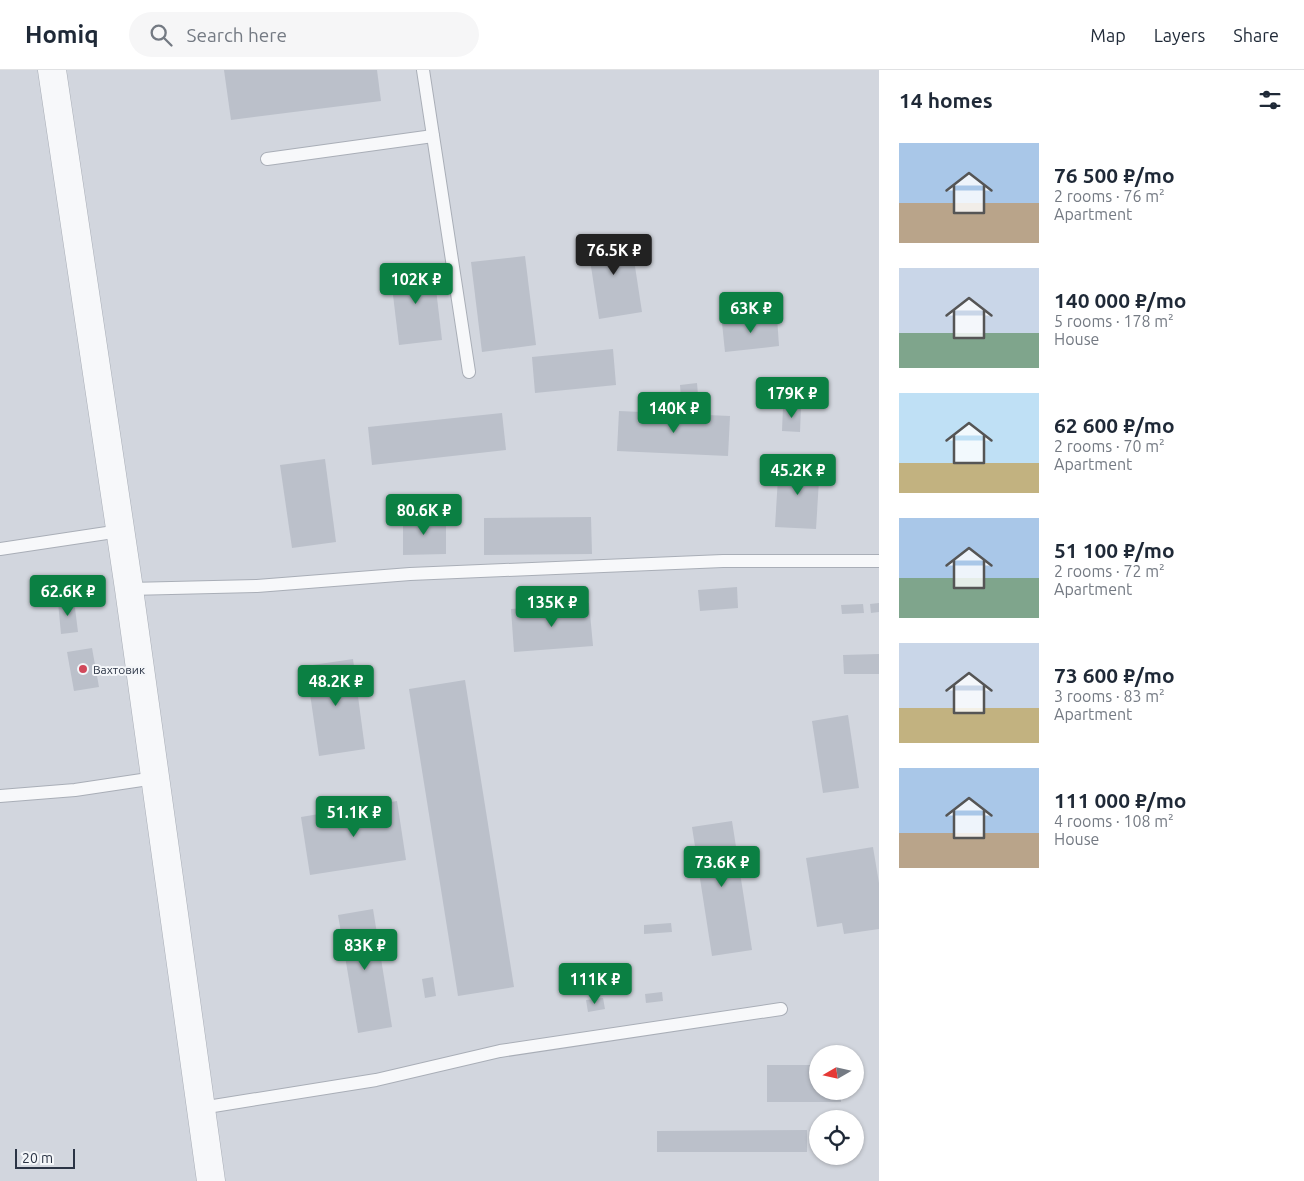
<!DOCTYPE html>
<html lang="en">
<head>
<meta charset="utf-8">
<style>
  :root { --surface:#fff; --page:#f6f6f7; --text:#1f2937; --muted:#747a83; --line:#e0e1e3; --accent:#0b8043 }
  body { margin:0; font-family:Ubuntu,sans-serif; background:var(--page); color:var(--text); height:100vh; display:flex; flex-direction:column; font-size:19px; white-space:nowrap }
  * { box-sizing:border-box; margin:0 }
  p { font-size:16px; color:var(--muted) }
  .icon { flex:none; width:28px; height:28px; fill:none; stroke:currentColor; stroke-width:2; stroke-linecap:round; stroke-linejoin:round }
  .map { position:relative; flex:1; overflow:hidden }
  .sheet { display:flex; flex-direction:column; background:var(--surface); width:425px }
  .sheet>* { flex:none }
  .needle { width:32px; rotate:261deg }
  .tools { position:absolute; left:809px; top:975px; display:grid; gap:10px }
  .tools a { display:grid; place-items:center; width:55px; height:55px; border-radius:50%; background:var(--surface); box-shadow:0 1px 4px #0004; font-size:25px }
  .scale { position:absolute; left:15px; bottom:12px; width:60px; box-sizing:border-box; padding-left:5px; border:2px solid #2b3445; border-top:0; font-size:14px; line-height:18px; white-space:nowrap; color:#2b3445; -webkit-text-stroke:4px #f4f6f9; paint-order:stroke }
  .price { position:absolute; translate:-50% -42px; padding:0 11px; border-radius:5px; background:var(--accent); color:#fff; font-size:16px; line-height:32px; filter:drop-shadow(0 1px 2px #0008) }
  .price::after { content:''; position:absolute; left:50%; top:30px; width:15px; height:11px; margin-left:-8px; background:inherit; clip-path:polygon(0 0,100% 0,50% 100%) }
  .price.on { background:#222; color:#fff }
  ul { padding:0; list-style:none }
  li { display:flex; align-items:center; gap:15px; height:125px; padding:0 20px }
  li span { display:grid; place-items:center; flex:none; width:140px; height:100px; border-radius:0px; color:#555 }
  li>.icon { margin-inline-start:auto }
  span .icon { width:60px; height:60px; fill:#fffc; stroke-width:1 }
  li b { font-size:21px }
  h2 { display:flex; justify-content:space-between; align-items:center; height:60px; padding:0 20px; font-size:21px }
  header { display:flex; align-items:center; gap:30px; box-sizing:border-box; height:70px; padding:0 25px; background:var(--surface); border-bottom:1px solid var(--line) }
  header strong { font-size:24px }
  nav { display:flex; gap:28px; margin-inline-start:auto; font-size:18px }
  .search { width:350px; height:45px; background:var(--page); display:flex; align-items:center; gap:12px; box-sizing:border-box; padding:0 18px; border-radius:28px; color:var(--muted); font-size:19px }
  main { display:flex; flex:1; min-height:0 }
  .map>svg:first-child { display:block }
  .built { fill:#d2d6de; fill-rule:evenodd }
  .building { fill:#bbc0ca }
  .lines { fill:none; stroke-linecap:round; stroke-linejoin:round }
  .service-casing { stroke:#a9aeb7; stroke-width:14 }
  .tertiary-casing { stroke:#a9aeb7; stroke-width:29 }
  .service { stroke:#f7f8fa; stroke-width:12 }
  .tertiary { stroke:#f7f8fa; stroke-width:28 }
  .poi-dot { fill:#d1495b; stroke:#f4f6f9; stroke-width:2 }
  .labels { text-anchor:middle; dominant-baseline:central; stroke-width:4; stroke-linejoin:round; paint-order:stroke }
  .poi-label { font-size:12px; fill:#2b3445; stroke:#f4f6f9; text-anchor:start }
</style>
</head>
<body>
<header>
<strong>Homiq</strong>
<div class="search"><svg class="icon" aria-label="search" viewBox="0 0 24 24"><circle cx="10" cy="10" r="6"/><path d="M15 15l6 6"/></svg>Search here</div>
<nav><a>Map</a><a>Layers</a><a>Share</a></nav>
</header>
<main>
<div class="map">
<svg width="879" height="1111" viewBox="0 0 879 1111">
  <rect width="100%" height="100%" fill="#e4e7ec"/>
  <!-- built -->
  <path class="built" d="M0,0H879V1111H0ZM818,984H855V1021H818ZM818,1049H855V1086H818Z"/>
  <!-- building -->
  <g class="building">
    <path d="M224,0H377L381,31L231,50Z"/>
    <path d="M630,164L642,242L599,249L587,170Z"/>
    <path d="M525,186L536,275L482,282L471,192Z"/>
    <path d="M433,194L442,270L399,275L390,200Z"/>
    <path d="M777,247L779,276L725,282L722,253Z"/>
    <path d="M613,279L616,315L535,323L532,287Z"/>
    <path d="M697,313L698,325L681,327L680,315Z"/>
    <path d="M783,337H801L800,362L782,361Z"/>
    <path d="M619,341L730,346L728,386L617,381Z"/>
    <path d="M502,343L506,380L372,395L368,357Z"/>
    <path d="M325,389L336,472L292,478L280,395Z"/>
    <path d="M779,392L820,394L816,459L775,457Z"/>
    <path d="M591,447L592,484L484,485V448Z"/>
    <path d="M403,448H446V484L403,485Z"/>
    <path d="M737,517L738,538L700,541L698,520Z"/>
    <path d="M74,530L78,562L61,564L58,532Z"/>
    <path d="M589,533L593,576L514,582L511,539Z"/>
    <path d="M879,533V542L871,543L870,534Z"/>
    <path d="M863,534L864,543L842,544L841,535Z"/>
    <path d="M92,578L99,617L74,621L67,582Z"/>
    <path d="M879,584V604H844L843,585Z"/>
    <path d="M353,589L365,679L319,686L306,596Z"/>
    <path d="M465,610L514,917L458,926L409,619Z"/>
    <path d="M848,645L859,718L823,723L812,651Z"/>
    <path d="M397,731L406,790L310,805L301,747Z"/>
    <path d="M732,751L752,880L712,886L692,757Z"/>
    <path d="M873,777L879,813V859L844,864L842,853L817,857L806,788Z"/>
    <path d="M373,839L392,957L358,963L338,845Z"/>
    <path d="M671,853L672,862L644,864V855Z"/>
    <path d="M433,907L436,926L425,928L422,909Z"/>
    <path d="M662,922L663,931L646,933L645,924Z"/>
    <path d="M603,928L605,939L588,942L586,930Z"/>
    <path d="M767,995H818V1021H841V1032H767Z"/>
    <path d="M807,1060V1082H657V1061Z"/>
  </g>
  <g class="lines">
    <!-- service casing -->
    <g class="service-casing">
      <g id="service">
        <path d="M423,0L469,302"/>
        <path d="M267,89L433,66"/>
        <path d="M0,479L120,461"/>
        <path d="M129,519L257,516L410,504L723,491H879"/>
        <path d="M0,726L75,720L155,708"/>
        <path d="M201,1038L376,1010L500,981L781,939"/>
      </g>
    </g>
    <!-- tertiary casing -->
    <g class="tertiary-casing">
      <path id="tertiary" d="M52,0L129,519L211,1111"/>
    </g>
    <!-- service -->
    <use href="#service" class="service"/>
    <!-- tertiary -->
    <use href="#tertiary" class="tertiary"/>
  </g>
  <!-- markers -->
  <circle class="poi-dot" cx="83" cy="599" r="5"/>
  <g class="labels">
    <!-- poi labels -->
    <g class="poi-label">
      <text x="93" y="599">Вахтовик</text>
    </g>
  </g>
</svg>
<div class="tools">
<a><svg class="needle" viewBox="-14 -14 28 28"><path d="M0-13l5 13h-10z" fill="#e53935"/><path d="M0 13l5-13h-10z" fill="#747a83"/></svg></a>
<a><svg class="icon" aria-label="locate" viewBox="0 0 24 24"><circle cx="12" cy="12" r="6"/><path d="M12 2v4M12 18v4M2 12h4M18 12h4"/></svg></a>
</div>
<div class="scale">20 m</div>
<b class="price on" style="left:614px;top:206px">76.5K ₽</b>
<b class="price" style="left:416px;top:235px">102K ₽</b>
<b class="price" style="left:751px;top:264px">63K ₽</b>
<b class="price" style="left:792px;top:349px">179K ₽</b>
<b class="price" style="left:674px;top:364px">140K ₽</b>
<b class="price" style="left:798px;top:426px">45.2K ₽</b>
<b class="price" style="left:424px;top:466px">80.6K ₽</b>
<b class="price" style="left:68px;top:547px">62.6K ₽</b>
<b class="price" style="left:552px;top:558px">135K ₽</b>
<b class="price" style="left:336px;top:637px">48.2K ₽</b>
<b class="price" style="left:354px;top:768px">51.1K ₽</b>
<b class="price" style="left:722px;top:818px">73.6K ₽</b>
<b class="price" style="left:365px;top:901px">83K ₽</b>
<b class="price" style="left:595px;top:935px">111K ₽</b>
</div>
<section class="sheet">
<h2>14 homes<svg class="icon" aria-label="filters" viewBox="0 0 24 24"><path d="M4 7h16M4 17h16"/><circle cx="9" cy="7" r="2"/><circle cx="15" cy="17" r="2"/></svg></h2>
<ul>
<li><span style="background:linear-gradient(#a9c7e8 60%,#b9a48a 0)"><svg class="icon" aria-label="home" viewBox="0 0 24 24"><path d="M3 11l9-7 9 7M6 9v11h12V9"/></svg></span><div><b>76 500 ₽/mo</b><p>2 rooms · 76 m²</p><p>Apartment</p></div></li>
<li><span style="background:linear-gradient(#c9d6e8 65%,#7fa58c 0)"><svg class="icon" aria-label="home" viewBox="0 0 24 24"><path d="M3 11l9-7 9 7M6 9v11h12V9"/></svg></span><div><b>140 000 ₽/mo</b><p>5 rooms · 178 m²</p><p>House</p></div></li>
<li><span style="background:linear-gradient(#bfe0f5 70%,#c2b280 0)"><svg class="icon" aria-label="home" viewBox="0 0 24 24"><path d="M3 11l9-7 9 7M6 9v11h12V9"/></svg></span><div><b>62 600 ₽/mo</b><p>2 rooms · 70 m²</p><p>Apartment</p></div></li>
<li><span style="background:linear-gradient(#a9c7e8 60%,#7fa58c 0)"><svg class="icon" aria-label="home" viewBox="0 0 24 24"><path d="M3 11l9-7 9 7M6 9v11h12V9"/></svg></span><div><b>51 100 ₽/mo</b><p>2 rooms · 72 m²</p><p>Apartment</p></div></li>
<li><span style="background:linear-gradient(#c9d6e8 65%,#c2b280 0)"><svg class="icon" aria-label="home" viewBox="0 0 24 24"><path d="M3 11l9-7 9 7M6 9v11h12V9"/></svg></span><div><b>73 600 ₽/mo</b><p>3 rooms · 83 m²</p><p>Apartment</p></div></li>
<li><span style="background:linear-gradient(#a9c7e8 65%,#b9a48a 0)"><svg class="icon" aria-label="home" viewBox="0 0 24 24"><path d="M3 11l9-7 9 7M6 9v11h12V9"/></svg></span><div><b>111 000 ₽/mo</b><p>4 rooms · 108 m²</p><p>House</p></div></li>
</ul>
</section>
</main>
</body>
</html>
